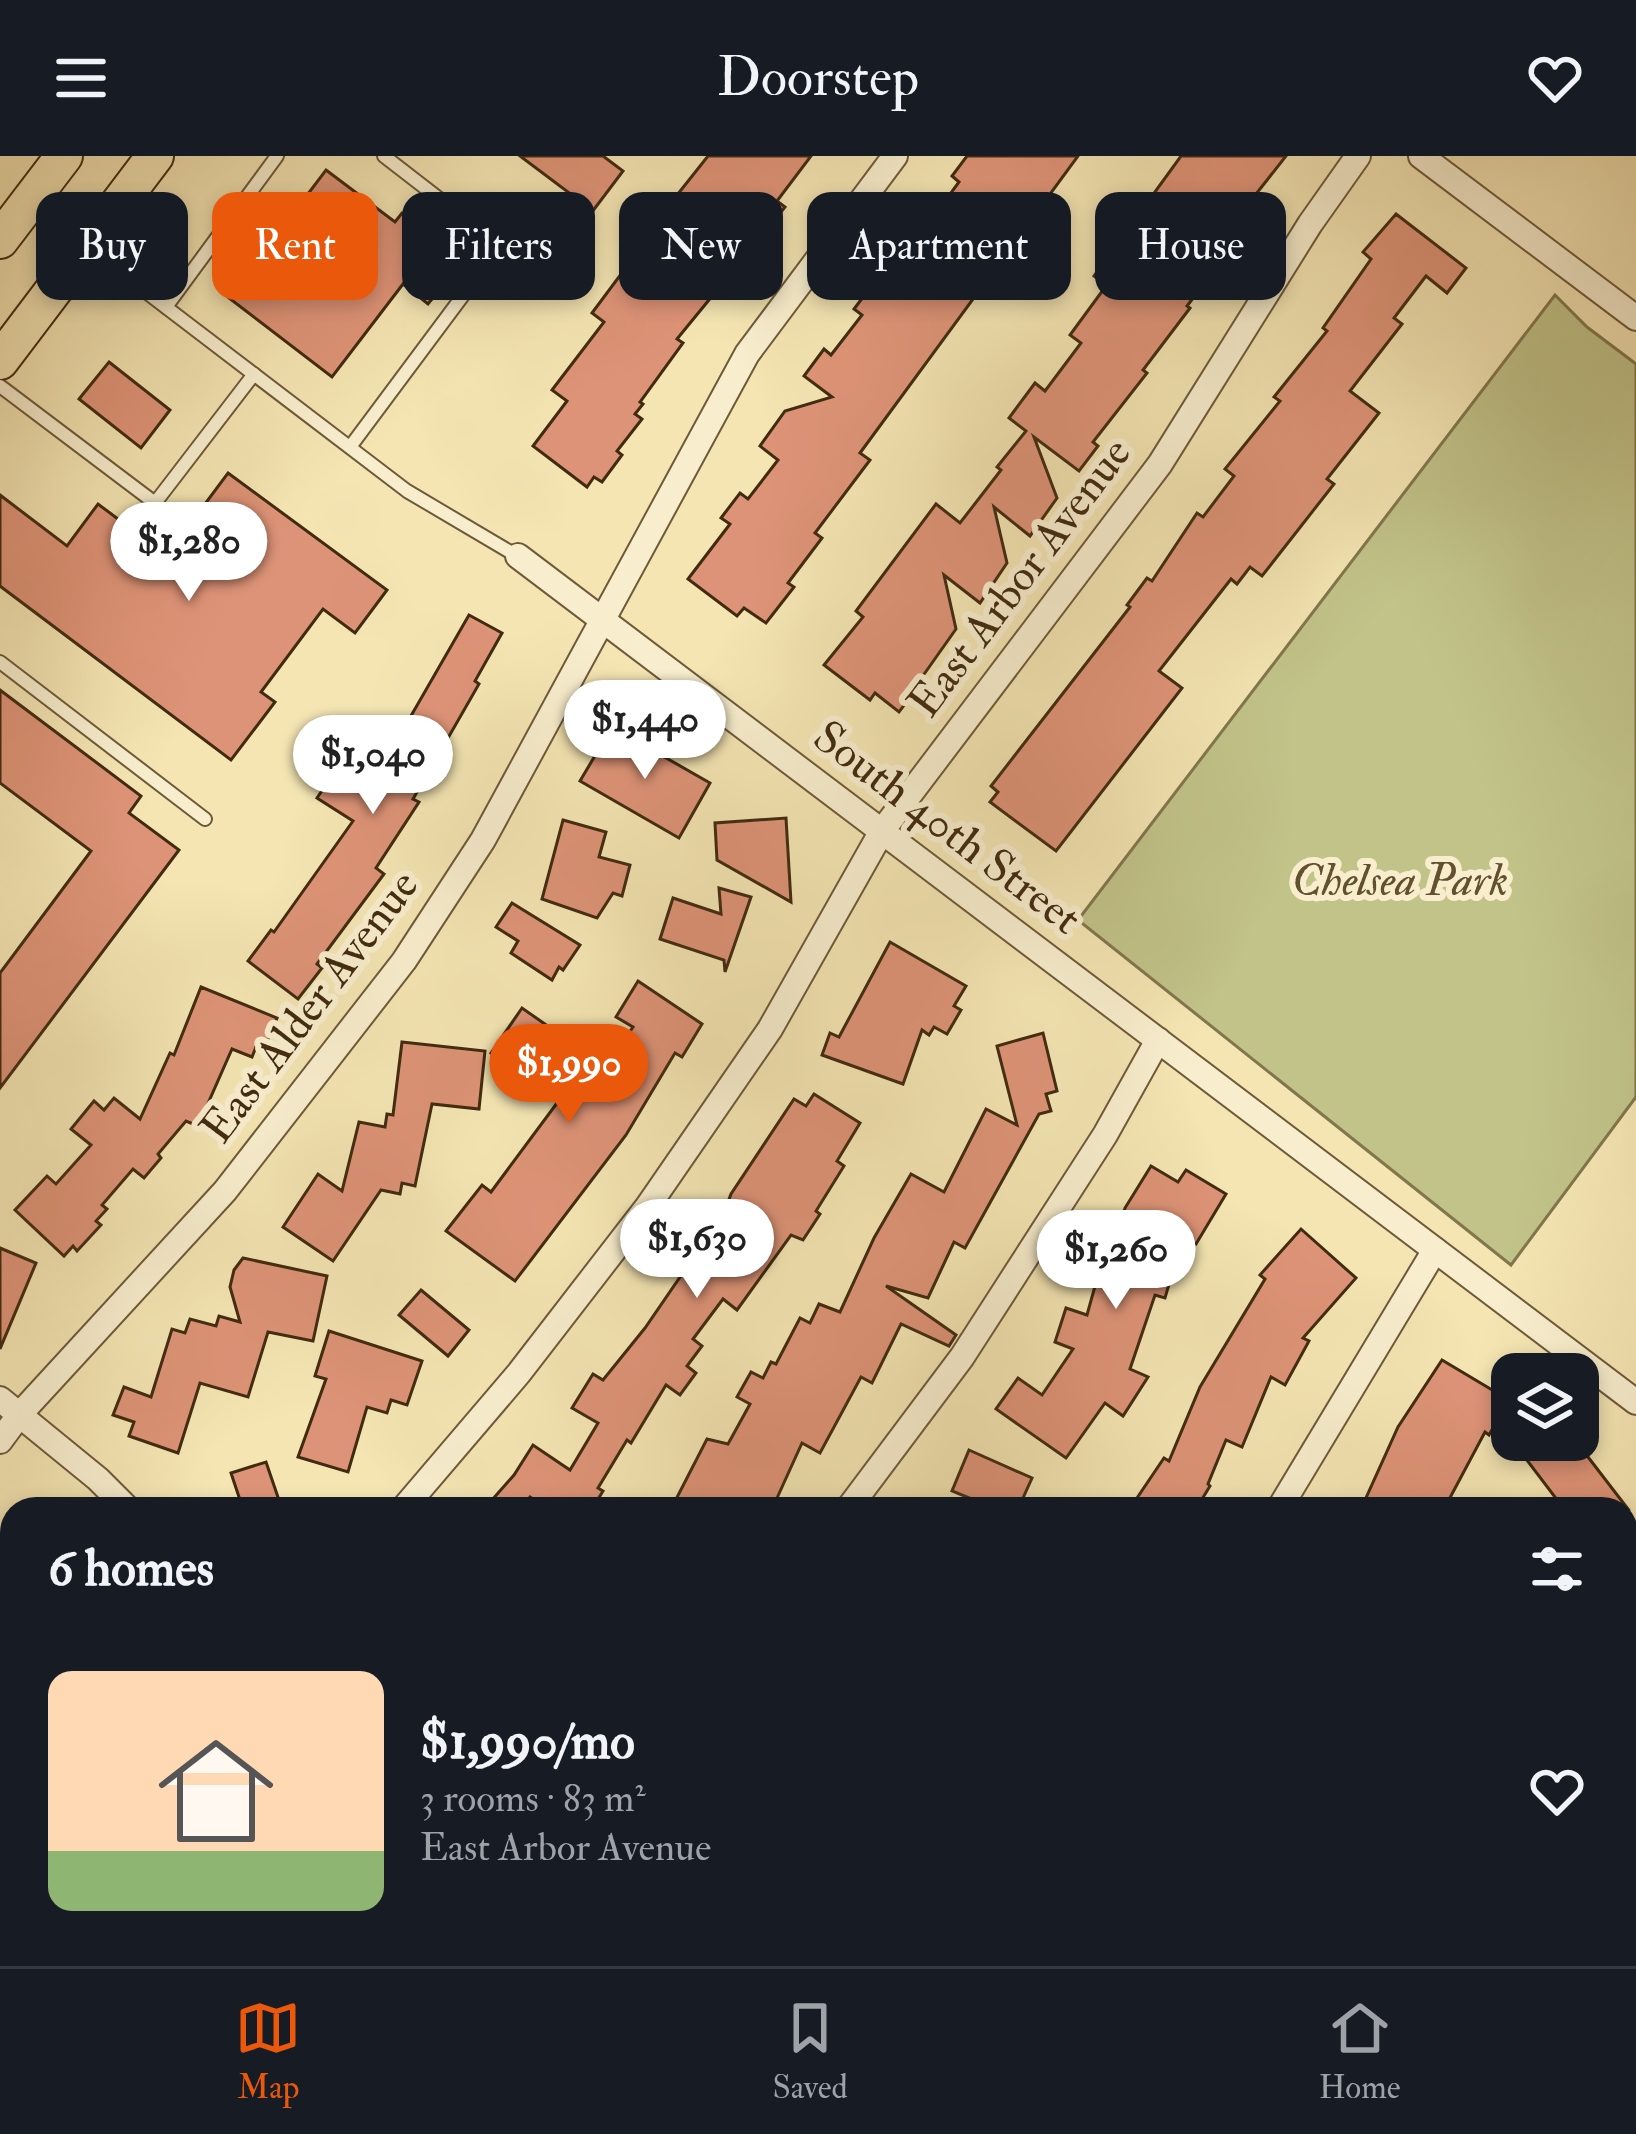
<!DOCTYPE html>
<html lang="en">
<head>
<meta charset="utf-8">
<style>
  :root { --surface:#171b24; --page:#242831; --text:#f1f3f6; --muted:#9ea1a6; --line:#363941; --accent:#ea580c }
  body { margin:0; font-family:"IM FELL Double Pica",serif; background:var(--page); color:var(--text); height:100vh; display:flex; flex-direction:column; font-size:45px; white-space:nowrap }
  * { box-sizing:border-box; margin:0 }
  p { font-size:39px; color:var(--muted) }
  .icon { flex:none; width:66px; height:66px; fill:none; stroke:currentColor; stroke-width:2; stroke-linecap:round; stroke-linejoin:round }
  .map { position:relative; flex:1; overflow:hidden }
  .drawer { position:absolute; left:0px; top:1341px; width:1638px; height:471px; display:flex; flex-direction:column; background:var(--surface); border-radius:36px 36px 0 0; box-shadow:0 6px 18px #0003 }
  .drawer>* { flex:none }
  .top-card { position:absolute; left:36px; top:36px; width:1566px; height:108px; display:flex; gap:24px }
  .fabs { position:absolute; left:1491px; top:1197px; display:grid; gap:24px }
  .fabs a { display:grid; place-items:center; width:108px; height:108px; border-radius:24px; background:var(--surface); box-shadow:0 6px 18px #0003; font-size:60px }
  .price { position:absolute; translate:-50% -102px; padding:0 27px; border-radius:42px; background:#fff; color:#222; font-size:39px; line-height:78px; filter:drop-shadow(0 3px 6px #0008) }
  .price::after { content:''; position:absolute; left:50%; top:72px; width:36px; height:27px; margin-left:-18px; background:inherit; clip-path:polygon(0 0,100% 0,50% 100%) }
  .price.current { background:var(--accent); color:#fff }
  ul { padding:0; list-style:none }
  li { display:flex; align-items:center; gap:36px; height:300px; padding:0 48px }
  li span { display:grid; place-items:center; flex:none; width:336px; height:240px; border-radius:24px; color:#555 }
  li>.icon { margin-inline-start:auto }
  span .icon { width:144px; height:144px; fill:#fffc; stroke-width:1 }
  li b { font-size:51px }
  h2 { display:flex; justify-content:space-between; align-items:center; height:144px; padding:0 48px; font-size:51px }
  .tag { padding:0 42px; border-radius:24px; background:var(--surface); box-shadow:0 6px 18px #0003; font-size:42px; line-height:108px }
  .tag.current { background:var(--accent); color:#fff }
  header { display:flex; justify-content:space-between; align-items:center; height:156px; padding:0 48px; background:var(--surface); font-size:54px; font-weight:600 }
  .tab-bar { display:flex; justify-content:space-around; align-items:center; height:168px; border-top:3px solid var(--line); background:var(--surface); font-size:33px; color:var(--muted) }
  .tab-bar a { display:grid; justify-items:center; gap:6px }
  .tab-bar .current { color:var(--accent) }
  .map>svg:first-child { display:block }
  .green { fill:#c1c389; stroke:#81774c; stroke-width:3 }
  .building { fill:#dd9377; stroke:#412b10; stroke-width:3 }
  .lines { fill:none; stroke-linecap:round; stroke-linejoin:round }
  .service-casing { stroke:#6e5a39; stroke-width:16 }
  .minor-casing { stroke:#6e5a39; stroke-width:28 }
  .primary-casing { stroke:#412b10; stroke-width:40 }
  .service { stroke:#f8eece; stroke-width:12 }
  .minor { stroke:#f8eece; stroke-width:24 }
  .primary { stroke:#f4e5b3; stroke-width:36 }
  .labels { text-anchor:middle; dominant-baseline:central; stroke-width:12; stroke-linejoin:round; paint-order:stroke }
  .street-label { font-size:45px; fill:#412b10; stroke:#f8eece }
  .park-label { font-size:45px; font-style:italic; fill:#61512e; stroke:#f8eece }
</style>
</head>
<body>
<header><svg class="icon" aria-label="menu" viewBox="0 0 24 24"><path d="M4 6h16M4 12h16M4 18h16"/></svg>Doorstep<svg class="icon" aria-label="heart" viewBox="0 0 24 24"><path d="M12 20l-8-8c-3-5 5-10 8-4 3-6 11-1 8 4z"/></svg></header>
<div class="map">
<svg width="1636" height="1810" viewBox="0 0 1636 1810">
  <rect width="100%" height="100%" fill="#f4e5b3"/>
  <filter id="stains"><feTurbulence type="fractalNoise" baseFrequency=".00167" numOctaves="4"/><feColorMatrix values="0 0 0 0 .2 0 0 0 0 .09 0 0 0 0 .02 0 0 0 .5 -.17"/></filter>
  <radialGradient id="worn" r=".72"><stop offset=".6" stop-color="#630" stop-opacity="0"/><stop offset="1" stop-color="#630" stop-opacity=".3"/></radialGradient>
  <!-- green -->
  <path class="green" d="M1555,139L1587,171L1636,208V941L1511,1109L1078,764Z"/>
  <!-- building -->
  <g class="building">
    <path d="M520,0H603L623,15L577,76L556,60L572,39Z"/>
    <path d="M708,0H811L777,45L785,51L766,75L761,71L728,115L731,117L677,183L683,187L640,246L643,248L635,258L642,263L617,295L622,299L602,326L594,321L587,331L533,290L567,245L552,234L604,166L592,157L642,90L639,87Z"/>
    <path d="M967,0H1078L860,297L870,304L815,377L822,382L788,427L794,431L766,467L744,452L737,460L688,423L730,368L721,362L740,337L748,343L778,304L760,290L785,255L832,241L804,220L824,193L831,199L862,159L854,153L873,128L878,132L908,92L902,87L921,61L929,67L959,26L952,20Z"/>
    <path d="M1181,0H1286L1234,66L1239,70L1194,130L1197,137L1187,150L1190,152L1143,214L1147,217L1093,286L1098,290L1079,315L1034,281L1057,342L1030,380L994,351L1007,407L980,447L944,419L956,473L920,524L922,526L899,556L875,537L870,544L824,509L863,461L856,455L936,348L960,367L1001,314L997,311L1026,275L1009,262L1035,227L1045,235L1081,187L1070,179L1106,130L1094,120Z"/>
    <path d="M326,14L395,66L402,57L446,91L428,114L445,127L428,148L403,128L332,221L229,142Z"/>
    <path d="M1396,58L1466,112L1447,137L1426,120L1394,162L1402,168L1350,235L1379,257L1327,323L1334,328L1262,420L1250,411L1237,428L1231,423L1159,515L1182,532L1056,695L990,646L998,636L991,630L1130,451L1127,449L1147,422L1152,425L1197,357L1203,361L1234,320L1225,313L1280,245L1274,241L1327,175L1323,172L1371,103L1363,96Z"/>
    <path d="M109,206L170,254L141,292L79,243Z"/>
    <path d="M228,317L387,434L355,477L323,453L261,536L275,546L231,604L0,430V339L67,390L98,348L182,411L212,372L196,360Z"/>
    <path d="M469,459L502,477L475,525L479,528L413,643L419,646L376,712L384,718L317,808L322,812L298,843L248,805L271,774L274,776L353,665L317,642L346,599L377,619Z"/>
    <path d="M0,534L141,640L129,657L179,694L0,932V817L91,695L0,627Z"/>
    <path d="M612,571L710,627L679,682L580,625Z"/>
    <path d="M786,662L791,746L717,704L715,667Z"/>
    <path d="M563,664L606,676L599,701L630,709L622,740L613,737L597,762L542,743Z"/>
    <path d="M719,732L751,741L725,816L724,804L660,783L673,742L721,758Z"/>
    <path d="M512,747L580,789L563,814L559,811L552,824L511,797L518,785L496,771Z"/>
    <path d="M890,786L966,830L954,850L961,854L947,878L934,871L929,879L922,874L903,928L822,899L830,877L839,881Z"/>
    <path d="M638,825L702,868L682,901L675,897L626,979L515,1125L446,1075L482,1029L491,1036L560,943L491,897L522,852L552,873L547,879L601,916L633,871L616,861Z"/>
    <path d="M201,831L277,862L265,891H256L252,901L232,893L198,970L186,965L158,998L161,1002L144,1022L133,1013L102,1049L107,1053L96,1065L101,1069L77,1095L73,1090L64,1100L15,1054L47,1020L56,1028L91,989L71,973L94,945L104,954L114,942L140,963L170,897L174,899Z"/>
    <path d="M1043,877L1057,935L1046,938L1051,955L1039,958L965,1092L954,1086L928,1142L886,1130L956,1179L949,1190L901,1168L872,1227L861,1221L820,1297L802,1287L772,1353H671L707,1283L728,1288L750,1248L737,1241L751,1216L763,1222L771,1206L776,1208L800,1162L810,1167L819,1148L840,1156L874,1082L911,1018L944,1036L986,953L1017,969L997,890Z"/>
    <path d="M402,886L485,895L479,953L432,948L415,1030L402,1027L400,1038L381,1034L333,1105L283,1071L318,1018L342,1035L359,966L385,971L387,958L393,959Z"/>
    <path d="M814,938L860,967L837,1005L844,1010L816,1055L820,1058L803,1084L791,1079L737,1154L723,1143L693,1183L702,1190L687,1210L696,1217L680,1239L666,1229L631,1287L627,1284L598,1332L603,1335L592,1353H548L530,1341L520,1353H484L514,1319L533,1289L570,1314L598,1267L572,1252L593,1218L603,1224L645,1172L724,1057L731,1038L794,943L806,950Z"/>
    <path d="M1151,1010L1178,1026L1186,1014L1226,1038L1196,1088L1183,1080L1165,1142L1155,1139L1130,1213L1148,1221L1123,1260L1105,1247L1066,1302L996,1253L1018,1222L1042,1239L1073,1193L1055,1186L1066,1152L1087,1159L1105,1094L1112,1096L1125,1052Z"/>
    <path d="M1301,1073L1356,1122L1303,1182L1309,1185L1285,1229L1271,1221L1242,1291L1226,1284L1208,1328L1210,1330L1196,1353H1156L1137,1342L1164,1302L1169,1305L1200,1231L1265,1123L1260,1119Z"/>
    <path d="M0,1092L36,1107L0,1193Z"/>
    <path d="M243,1102L327,1120L313,1185L268,1176L248,1241L200,1227L178,1297L129,1280L134,1266L113,1259L124,1231L151,1241L172,1173L185,1177L190,1163L216,1170L219,1160L240,1166L230,1131L234,1114Z"/>
    <path d="M421,1134L469,1174L448,1200L399,1159Z"/>
    <path d="M329,1175L422,1205L407,1249L391,1244L387,1257L367,1251L348,1316L298,1301L326,1223L315,1220Z"/>
    <path d="M1442,1204L1509,1244L1489,1279L1485,1276L1444,1353H1361L1398,1271Z"/>
    <path d="M1550,1284H1575L1628,1353H1564L1526,1303Z"/>
    <path d="M969,1294L1032,1322L1018,1353H968L972,1343L952,1335Z"/>
    <path d="M266,1306L282,1353H243L231,1317Z"/>
  </g>
  <g class="lines">
    <!-- service casing -->
    <g class="service-casing">
      <g id="service">
        <path d="M37,37L94,80L129,123L407,335L517,400"/>
        <path d="M166,151L277,0"/>
        <path d="M0,230L155,347L254,218"/>
        <path d="M350,291L476,122L468,65L384,0"/>
        <path d="M0,506L205,663"/>
      </g>
    </g>
    <!-- minor casing -->
    <g class="minor-casing">
      <g id="minor">
        <path d="M1421,0L1636,162"/>
        <path d="M518,400L1636,1246"/>
        <path d="M0,1243L98,1323L128,1353"/>
        <path d="M0,1285L20,1258L225,1035L404,805L483,684L747,198L895,0"/>
        <path d="M403,1353L519,1217L648,1050L770,873L882,675L1160,308L1310,68L1358,0"/>
        <path d="M848,1353L962,1201L1105,979L1158,884"/>
        <path d="M1279,1353L1435,1094"/>
        <path d="M1626,1444L1636,1428"/>
        <path d="M422,1808L430,1800"/>
        <path d="M914,1810L923,1800"/>
        <path d="M1367,1810L1375,1800"/>
      </g>
    </g>
    <!-- primary casing -->
    <g class="primary-casing">
      <g id="primary">
        <path d="M0,84L64,0"/>
        <path d="M0,205L155,0"/>
      </g>
    </g>
    <!-- service -->
    <use href="#service" class="service"/>
    <!-- minor -->
    <use href="#minor" class="minor"/>
    <!-- primary -->
    <use href="#primary" class="primary"/>
  </g>
  <g class="labels">
    <!-- street labels -->
    <g class="street-label">
      <text transform="translate(1020 422) rotate(-53)">East Arbor Avenue</text>
      <text transform="translate(947 672) rotate(37)">South 40th Street</text>
      <text transform="translate(310 851) rotate(-53)">East Alder Avenue</text>
    </g>
    <!-- park labels -->
    <g class="park-label">
      <text x="1400" y="725">Chelsea Park</text>
    </g>
  </g>
  <rect width="100%" height="100%" filter="url(#stains)"/>
  <rect width="100%" height="100%" fill="url(#worn)"/>
</svg>
<div class="fabs">
<a><svg class="icon" aria-label="layers" viewBox="0 0 24 24"><path d="M12 4l9 5-9 5-9-5zM3 14l9 5 9-5"/></svg></a>
</div>
<b class="price" style="left:189px;top:448px">$1,280</b>
<b class="price" style="left:645px;top:626px">$1,440</b>
<b class="price" style="left:373px;top:661px">$1,040</b>
<b class="price current" style="left:569px;top:970px">$1,990</b>
<b class="price" style="left:697px;top:1145px">$1,630</b>
<b class="price" style="left:1116px;top:1156px">$1,260</b>
<div class="top-card">
<a class="tag">Buy</a>
<a class="tag current">Rent</a>
<a class="tag">Filters</a>
<a class="tag">New</a>
<a class="tag">Apartment</a>
<a class="tag">House</a>
</div>
<section class="drawer">
<h2>6 homes<svg class="icon" aria-label="filters" viewBox="0 0 24 24"><path d="M4 7h16M4 17h16"/><circle cx="9" cy="7" r="2"/><circle cx="15" cy="17" r="2"/></svg></h2>
<ul>
<li><span style="background:linear-gradient(#ffd9b3 75%,#8fb573 0)"><svg class="icon" aria-label="home" viewBox="0 0 24 24"><path d="M3 11l9-7 9 7M6 9v11h12V9"/></svg></span><div><b>$1,990/mo</b><p>3 rooms · 83 m²</p><p>East Arbor Avenue</p></div><svg class="icon" aria-label="heart" viewBox="0 0 24 24"><path d="M12 20l-8-8c-3-5 5-10 8-4 3-6 11-1 8 4z"/></svg></li>
</ul>
</section>
</div>
<nav class="tab-bar">
<a class="current"><svg class="icon" aria-label="map" viewBox="0 0 24 24"><path d="M3 6l6-2 6 2 6-2v14l-6 2-6-2-6 2zM9 4v14M15 6v14"/></svg>Map</a>
<a><svg class="icon" aria-label="saved" viewBox="0 0 24 24"><path d="M7 4h10v16l-5-4-5 4z"/></svg>Saved</a>
<a><svg class="icon" aria-label="home" viewBox="0 0 24 24"><path d="M3 11l9-7 9 7M6 9v11h12V9"/></svg>Home</a>
</nav>
</body>
</html>
